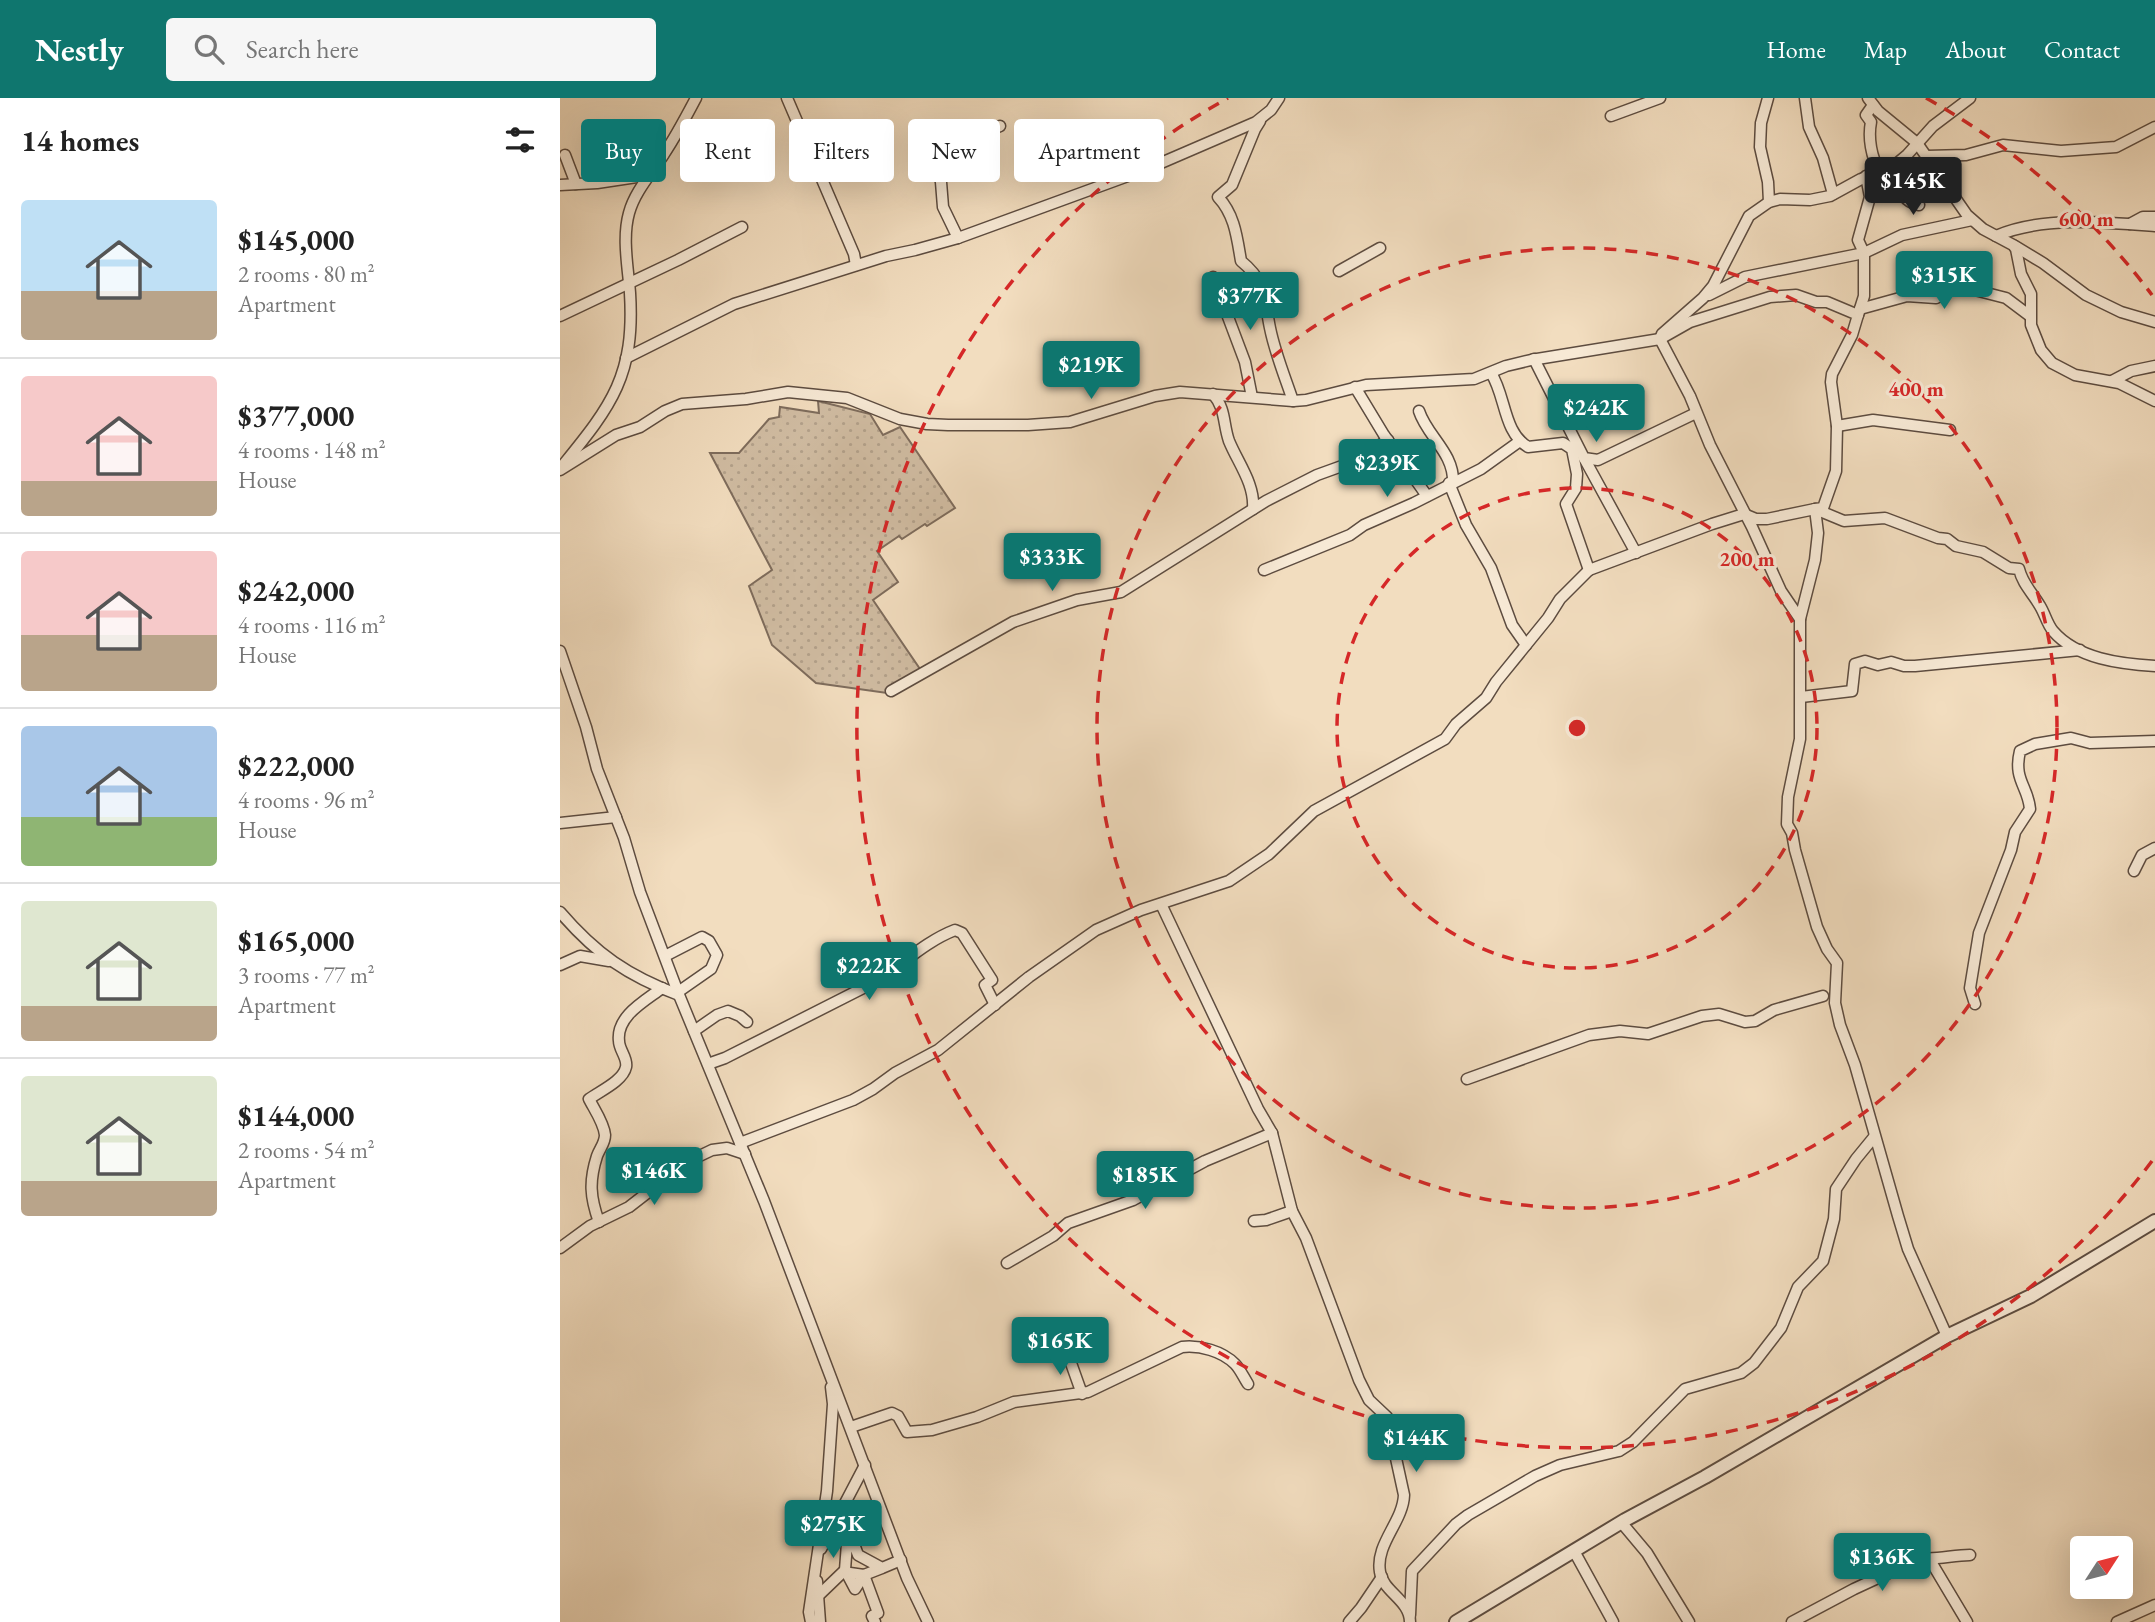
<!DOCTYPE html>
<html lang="en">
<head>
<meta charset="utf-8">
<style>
  :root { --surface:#fff; --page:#f6f6f6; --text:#222; --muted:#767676; --line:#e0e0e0; --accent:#0f766e }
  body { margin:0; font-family:"EB Garamond",serif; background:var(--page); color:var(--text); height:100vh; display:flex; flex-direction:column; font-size:26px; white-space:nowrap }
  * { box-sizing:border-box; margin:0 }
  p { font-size:23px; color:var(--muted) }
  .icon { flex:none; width:38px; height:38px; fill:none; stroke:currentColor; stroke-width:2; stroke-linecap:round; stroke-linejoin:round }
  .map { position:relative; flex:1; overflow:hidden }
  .sheet { display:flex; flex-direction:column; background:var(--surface); width:560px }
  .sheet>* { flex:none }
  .top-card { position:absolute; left:21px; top:21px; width:665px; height:63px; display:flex; gap:14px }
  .needle { width:46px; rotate:54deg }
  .buttons { position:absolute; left:1510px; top:1438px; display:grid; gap:14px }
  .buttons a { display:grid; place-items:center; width:63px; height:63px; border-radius:7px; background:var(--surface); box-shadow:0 7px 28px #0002; font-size:35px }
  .price { position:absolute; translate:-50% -60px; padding:0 16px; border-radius:7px; background:var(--accent); color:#fff; font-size:23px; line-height:46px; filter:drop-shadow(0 2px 4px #0008) }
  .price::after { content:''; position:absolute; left:50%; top:42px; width:21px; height:16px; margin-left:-10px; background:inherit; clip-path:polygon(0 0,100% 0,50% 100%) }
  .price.selected { background:#222; color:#fff }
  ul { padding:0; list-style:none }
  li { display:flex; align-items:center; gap:21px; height:175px; padding:0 21px }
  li+li { border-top:2px solid var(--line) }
  li span { display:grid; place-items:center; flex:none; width:196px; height:140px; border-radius:7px; color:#555 }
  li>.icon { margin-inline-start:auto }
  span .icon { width:84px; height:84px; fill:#fffc; stroke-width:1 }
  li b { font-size:30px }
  h2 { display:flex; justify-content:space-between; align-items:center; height:84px; padding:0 21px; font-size:30px }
  .chip { padding:0 24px; border-radius:7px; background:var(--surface); box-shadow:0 7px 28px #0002; font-size:24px; line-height:63px }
  .chip.selected { background:var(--accent); color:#fff }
  header { display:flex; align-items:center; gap:42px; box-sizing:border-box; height:98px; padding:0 35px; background:var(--accent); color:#fff }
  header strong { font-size:33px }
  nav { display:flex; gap:38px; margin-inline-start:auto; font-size:24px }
  .search { width:490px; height:63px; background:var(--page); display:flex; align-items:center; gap:18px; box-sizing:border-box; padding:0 24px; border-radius:7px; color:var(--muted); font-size:26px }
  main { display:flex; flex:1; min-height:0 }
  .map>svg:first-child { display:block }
  .grass { fill:url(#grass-dots); stroke:#7e6c5c; stroke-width:2 }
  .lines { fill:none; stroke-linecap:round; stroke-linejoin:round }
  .minor-casing { stroke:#5d4c40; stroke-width:13 }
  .tertiary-casing { stroke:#5d4c40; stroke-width:16 }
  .minor { stroke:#f7e9d5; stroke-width:10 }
  .tertiary { stroke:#f7e9d5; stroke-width:12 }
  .ring { fill:none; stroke:#d62828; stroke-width:3.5; stroke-dasharray:12 9 }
  .centre { fill:#d62828; stroke:#f7e9d5; stroke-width:3.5 }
  .ring-label { font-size:21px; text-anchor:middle; font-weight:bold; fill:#d62828; stroke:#f7e9d5; stroke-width:6; stroke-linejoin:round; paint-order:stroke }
</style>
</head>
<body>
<header>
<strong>Nestly</strong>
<div class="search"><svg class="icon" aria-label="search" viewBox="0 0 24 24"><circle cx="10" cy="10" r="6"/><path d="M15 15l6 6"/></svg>Search here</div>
<nav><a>Home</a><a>Map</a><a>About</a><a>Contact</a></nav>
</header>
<main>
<section class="sheet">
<h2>14 homes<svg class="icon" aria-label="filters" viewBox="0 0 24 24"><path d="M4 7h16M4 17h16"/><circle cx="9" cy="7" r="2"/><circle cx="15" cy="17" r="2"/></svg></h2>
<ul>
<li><span style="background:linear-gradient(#bfe0f5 65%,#b9a48a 0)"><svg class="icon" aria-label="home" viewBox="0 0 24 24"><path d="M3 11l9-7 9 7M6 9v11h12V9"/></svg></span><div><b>$145,000</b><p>2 rooms · 80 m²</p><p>Apartment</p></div></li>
<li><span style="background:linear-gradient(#f6c9c9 75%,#b9a48a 0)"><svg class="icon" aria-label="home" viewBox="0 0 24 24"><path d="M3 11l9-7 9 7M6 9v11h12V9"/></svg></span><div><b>$377,000</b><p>4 rooms · 148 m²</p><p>House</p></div></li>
<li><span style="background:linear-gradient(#f6c9c9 60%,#b9a48a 0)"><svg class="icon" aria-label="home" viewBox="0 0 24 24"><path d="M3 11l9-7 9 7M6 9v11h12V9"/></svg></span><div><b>$242,000</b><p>4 rooms · 116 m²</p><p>House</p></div></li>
<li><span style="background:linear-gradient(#a9c7e8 65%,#8fb573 0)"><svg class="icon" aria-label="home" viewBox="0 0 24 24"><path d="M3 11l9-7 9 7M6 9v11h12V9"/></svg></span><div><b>$222,000</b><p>4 rooms · 96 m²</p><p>House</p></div></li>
<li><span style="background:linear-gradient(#dfe7d0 75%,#b9a48a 0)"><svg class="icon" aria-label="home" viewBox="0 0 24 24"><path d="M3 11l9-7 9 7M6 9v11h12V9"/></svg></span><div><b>$165,000</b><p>3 rooms · 77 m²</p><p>Apartment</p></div></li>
<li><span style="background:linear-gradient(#dfe7d0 75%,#b9a48a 0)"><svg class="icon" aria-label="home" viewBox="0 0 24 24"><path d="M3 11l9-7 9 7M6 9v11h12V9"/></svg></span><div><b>$144,000</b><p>2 rooms · 54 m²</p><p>Apartment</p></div></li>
</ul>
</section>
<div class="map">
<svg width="1595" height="1524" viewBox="0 0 1595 1524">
  <defs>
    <pattern id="grass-dots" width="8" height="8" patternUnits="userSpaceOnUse" patternTransform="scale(1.75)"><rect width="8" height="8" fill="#d0bca2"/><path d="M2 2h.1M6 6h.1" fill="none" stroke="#b3a18b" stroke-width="1.8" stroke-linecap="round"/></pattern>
  </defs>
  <rect width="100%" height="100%" fill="#f2ddbf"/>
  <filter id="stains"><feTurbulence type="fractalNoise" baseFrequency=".00286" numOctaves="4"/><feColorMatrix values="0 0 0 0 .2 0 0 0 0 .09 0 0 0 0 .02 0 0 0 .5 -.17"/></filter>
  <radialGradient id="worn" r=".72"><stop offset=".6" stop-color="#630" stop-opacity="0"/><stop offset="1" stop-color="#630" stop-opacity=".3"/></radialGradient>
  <!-- grass -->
  <path class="grass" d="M258,303L310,316L323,337L340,329L395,410L367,428L365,426L342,441L339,438L317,453L338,484L313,502L362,574L327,595L256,585L212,547L189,488L212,472L150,355H179L209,321L219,319L220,309L259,315Z"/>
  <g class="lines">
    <!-- minor casing -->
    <g class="minor-casing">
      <g id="minor">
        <path d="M227,0L294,156L296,167"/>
        <path d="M1208,0L1201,25L1200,49L1208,84L1209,104"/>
        <path d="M1245,0L1249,29L1263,60L1273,96"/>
        <path d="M1308,0L1318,13L1357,45L1407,117L1423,131L1453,147L1456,151L1461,176L1471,196V227L1481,252L1492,265L1515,277L1559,285L1595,303"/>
        <path d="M1313,7L1306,17L1311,24C1308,39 1311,60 1320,73"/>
        <path d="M1051,18L1100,0"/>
        <path d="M700,23L695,31L672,87L658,99C675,117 677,140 681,163C707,184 704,201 710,230C715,255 725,279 733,303"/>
        <path d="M5,57L16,86"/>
        <path d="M1367,58L1406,57L1443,47L1501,53L1556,49L1595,29"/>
        <path d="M1331,69C1338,85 1340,104 1359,107"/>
        <path d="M0,87L37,85L90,77"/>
        <path d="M1570,126L1583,119H1595"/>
        <path d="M1436,138C1482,118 1545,124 1595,128"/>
        <path d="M398,140L383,109L381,84L374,58L383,51L440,28"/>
        <path d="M1455,148L1483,165L1526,197L1561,214L1595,224"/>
        <path d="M779,173L820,150"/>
        <path d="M653,179L685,264L692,299"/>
        <path d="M1149,197L1185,179L1304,155L1342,137L1412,122"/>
        <path d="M1300,211L1347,198L1376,200L1399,188L1446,200L1470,218"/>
        <path d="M1298,217L1304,198V155L1298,142L1310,99L1306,78"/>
        <path d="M0,218L118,162L182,129"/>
        <path d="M66,260L174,206L326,158L355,152L398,140L587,71L696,24L711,12L719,0"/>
        <path d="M974,261L1024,360L1038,362L1136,315"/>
        <path d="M931,275C946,298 943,334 968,349L1003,345L1012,351L1017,376L1016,390L1006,406L1029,472L1152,426L1184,416L1196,421H1207L1255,411L1284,423L1325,420L1378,440L1387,441L1396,448L1423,454L1449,470L1459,471C1463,487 1472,494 1480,508C1485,516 1487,526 1493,533C1517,561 1561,566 1595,568"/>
        <path d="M1552,283L1571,273L1595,268"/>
        <path d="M795,289L824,337L867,398"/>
        <path d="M653,296C666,311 663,326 669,343C678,365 695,386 693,411"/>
        <path d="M859,313C867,338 894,355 893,384"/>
        <path d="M1277,328L1313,322L1390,332"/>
        <path d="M1024,360L1076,455"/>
        <path d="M3,367C52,307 75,277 70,195C68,169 62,140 69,115C75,93 92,75 104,56C116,38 126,19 136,0"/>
        <path d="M0,372L56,337L80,329L105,313L122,306L186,301L228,294L287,300L340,321L367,326L388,327H468L510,324L595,298L620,294L733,303L746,302L806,287L914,281L946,268L971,262L1100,241L1130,224L1210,199L1236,197L1256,204H1267L1298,217L1292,237L1272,276L1271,284L1277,328L1276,373L1263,410L1255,411L1258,435L1255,462L1240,521V641L1228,699L1227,726L1232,735L1235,752L1257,829L1267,851L1277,865L1275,905L1280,927L1295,967L1338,1118L1348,1151L1387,1238"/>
        <path d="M889,385L906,427L931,470L952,527L966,547"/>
        <path d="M704,472L790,437L804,427L854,405L921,371L960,343"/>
        <path d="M1240,521L1221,493L1192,429L1150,347L1130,298L1100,241L1102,236L1143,200L1153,188L1189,118L1209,104L1220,101L1250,102L1270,98L1301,81L1335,67L1347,57L1373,28L1410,0"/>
        <path d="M0,553L26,629L37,671L64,740L80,794L119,897L204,1103L347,1480L368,1524"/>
        <path d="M331,593L453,524L517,502L561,494L706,403L757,377L793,364L828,342"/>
        <path d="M1241,599L1292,593L1295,566L1305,563L1318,567L1331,564L1344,568H1355L1520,552"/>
        <path d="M0,725L56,719"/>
        <path d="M1574,773L1582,757L1595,750"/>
        <path d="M601,806L698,1011L712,1035L732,1113L706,1122L694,1123"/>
        <path d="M0,814C36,856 68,878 119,897"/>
        <path d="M105,858L142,839L149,843L157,857L151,871L118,894"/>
        <path d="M0,867L20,858L49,863"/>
        <path d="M1415,906L1410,890L1419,835L1451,752L1455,734L1470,711C1468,688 1453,682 1460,653L1475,646L1511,640L1530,645L1595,643"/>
        <path d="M134,933L157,917L168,913L180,918L187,924"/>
        <path d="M148,966L165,960L313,885C341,868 364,844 395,832L402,835L432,882L425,887L435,907"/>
        <path d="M907,981L1029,937L1060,933L1088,936L1142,918L1159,916L1185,924L1195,923L1214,912L1263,898"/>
        <path d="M180,1045L293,1002L313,991L335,975L378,952L469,879L536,832L581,812L669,783L709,756L754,713L885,641L896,626L926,600L936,584L988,520L1000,501L1029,472"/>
        <path d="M732,1113L746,1140L799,1282L809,1302L827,1319L844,1397C843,1424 815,1446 820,1474C823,1494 850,1502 850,1524"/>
        <path d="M39,1124C30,1099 29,1083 37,1058C40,1050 45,1045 45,1037C44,1025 34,1011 29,1001C40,993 63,983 66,969C68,960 59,952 59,943C56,918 85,903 102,890"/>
        <path d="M0,1150L30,1128L69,1109L127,1064L152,1052L167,1050L185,1056"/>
        <path d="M447,1165L493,1138L508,1125L573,1102L645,1063L712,1035"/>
        <path d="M506,1251L522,1296"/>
        <path d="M291,1329L332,1315L338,1318L347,1334L372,1332L417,1319L454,1304L528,1294L622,1249C640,1247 662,1253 675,1266C680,1271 684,1280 688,1286"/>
        <path d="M1061,1424L1087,1455L1129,1524"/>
        <path d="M261,1451L305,1367"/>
        <path d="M1014,1453L1053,1524"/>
        <path d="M1370,1462L1407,1524"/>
        <path d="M322,1470L304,1477L295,1491L285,1472L287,1445L294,1446L298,1457L322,1470L341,1462"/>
        <path d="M257,1483L260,1524"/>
        <path d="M258,1498L283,1474L304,1477L318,1515L312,1518L315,1524"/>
        <path d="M850,1517L852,1473L896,1426L908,1417L975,1378L1000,1367L1059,1353L1073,1344L1125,1291L1181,1275L1194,1265L1221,1230L1238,1189L1263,1163L1274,1121L1276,1091L1296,1061L1314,1039"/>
        <path d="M251,1524L249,1514L267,1393L273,1306L271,1289"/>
        <path d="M789,1524L801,1510L822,1479"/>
        <path d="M1232,1524L1294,1491L1361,1460C1377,1462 1393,1457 1410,1457"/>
        <path d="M1557,1524L1595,1507"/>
      </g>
    </g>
    <!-- tertiary casing -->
    <g class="tertiary-casing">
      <path id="tertiary" d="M896,1524L1065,1422L1145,1379L1387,1238L1471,1198L1595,1123"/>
    </g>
    <!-- minor -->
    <use href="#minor" class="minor"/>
    <!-- tertiary -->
    <use href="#tertiary" class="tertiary"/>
  </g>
  <!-- distance rings -->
  <g class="ring">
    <circle cx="1017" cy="630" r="240"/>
    <circle cx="1017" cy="630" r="480"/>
    <path d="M1592 1063A720 720 0 1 1 668 0M1366 0A720 720 0 0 1 1592 197"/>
  </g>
  <circle cx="1017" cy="630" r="10" class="centre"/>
  <g class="ring-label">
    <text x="1526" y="128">600 m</text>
    <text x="1356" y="298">400 m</text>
    <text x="1187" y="468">200 m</text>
  </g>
  <rect width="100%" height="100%" filter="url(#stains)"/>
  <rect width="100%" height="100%" fill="url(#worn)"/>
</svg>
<div class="buttons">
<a><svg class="needle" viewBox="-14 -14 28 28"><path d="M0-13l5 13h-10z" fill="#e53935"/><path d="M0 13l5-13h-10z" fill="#767676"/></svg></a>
</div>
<b class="price selected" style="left:1353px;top:119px">$145K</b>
<b class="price" style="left:1384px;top:213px">$315K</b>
<b class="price" style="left:690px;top:234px">$377K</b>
<b class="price" style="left:531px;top:303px">$219K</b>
<b class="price" style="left:1036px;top:346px">$242K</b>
<b class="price" style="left:827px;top:401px">$239K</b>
<b class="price" style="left:492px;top:495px">$333K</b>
<b class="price" style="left:309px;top:904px">$222K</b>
<b class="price" style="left:94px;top:1109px">$146K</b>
<b class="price" style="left:585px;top:1113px">$185K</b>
<b class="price" style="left:500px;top:1279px">$165K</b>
<b class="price" style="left:856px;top:1376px">$144K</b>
<b class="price" style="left:273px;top:1462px">$275K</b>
<b class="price" style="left:1322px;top:1495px">$136K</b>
<div class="top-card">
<a class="chip selected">Buy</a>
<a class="chip">Rent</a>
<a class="chip">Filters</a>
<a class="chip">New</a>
<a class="chip">Apartment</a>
</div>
</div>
</main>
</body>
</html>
